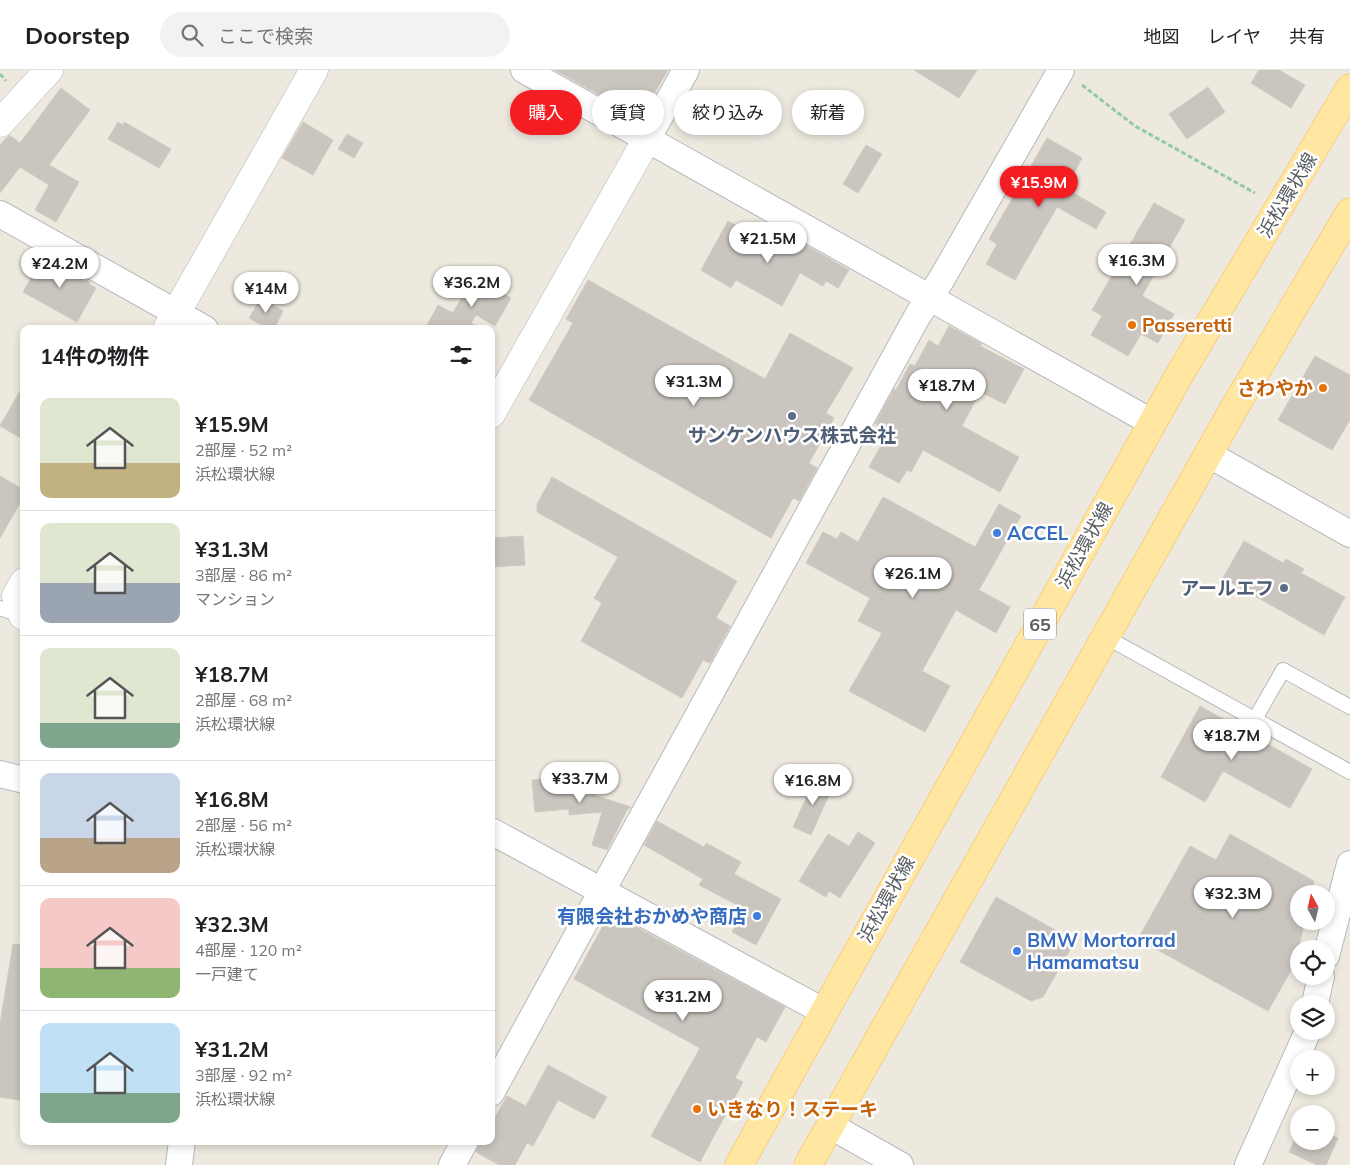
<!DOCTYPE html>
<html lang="ja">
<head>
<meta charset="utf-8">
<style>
  :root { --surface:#fff; --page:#f2f2f2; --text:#202124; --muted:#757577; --line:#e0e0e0; --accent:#f41e22 }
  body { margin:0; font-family:Mulish,"Noto Sans JP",sans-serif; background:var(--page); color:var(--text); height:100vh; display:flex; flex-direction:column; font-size:19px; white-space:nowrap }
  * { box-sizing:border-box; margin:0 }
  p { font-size:16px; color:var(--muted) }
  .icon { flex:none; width:28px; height:28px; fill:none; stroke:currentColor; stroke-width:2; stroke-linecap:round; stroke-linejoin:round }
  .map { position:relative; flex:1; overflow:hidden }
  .side { position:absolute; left:20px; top:255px; width:475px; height:820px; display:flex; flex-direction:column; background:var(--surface); border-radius:10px; box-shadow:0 2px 8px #0003 }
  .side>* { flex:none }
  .hud { position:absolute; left:510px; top:20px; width:475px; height:45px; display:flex; gap:10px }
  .needle { width:32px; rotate:352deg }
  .tools { position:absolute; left:1290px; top:815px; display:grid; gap:10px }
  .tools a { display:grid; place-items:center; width:45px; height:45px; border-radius:50%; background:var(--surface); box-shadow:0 2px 8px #0003; font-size:25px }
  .price { position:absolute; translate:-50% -42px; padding:0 11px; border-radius:18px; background:#fff; color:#222; font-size:16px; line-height:32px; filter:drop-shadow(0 1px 2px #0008) }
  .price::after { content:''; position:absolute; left:50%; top:30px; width:15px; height:11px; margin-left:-8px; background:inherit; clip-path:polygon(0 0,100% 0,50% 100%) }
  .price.current { background:var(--accent); color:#fff }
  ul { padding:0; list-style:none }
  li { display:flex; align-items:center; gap:15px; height:125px; padding:0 20px }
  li+li { border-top:1px solid var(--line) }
  li span { display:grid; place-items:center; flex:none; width:140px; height:100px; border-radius:10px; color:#555 }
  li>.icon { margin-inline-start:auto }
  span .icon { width:60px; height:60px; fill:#fffc; stroke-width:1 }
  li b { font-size:21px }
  h2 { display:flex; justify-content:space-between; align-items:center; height:60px; padding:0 20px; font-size:21px }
  .chip { padding:0 18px; border-radius:22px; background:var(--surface); box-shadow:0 2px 8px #0003; font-size:18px; line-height:45px }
  .chip.current { background:var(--accent); color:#fff }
  header { display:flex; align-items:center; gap:30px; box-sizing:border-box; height:70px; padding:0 25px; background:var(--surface); border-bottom:1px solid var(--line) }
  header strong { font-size:24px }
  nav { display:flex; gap:28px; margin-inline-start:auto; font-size:18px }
  .search { width:350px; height:45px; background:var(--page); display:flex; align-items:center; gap:12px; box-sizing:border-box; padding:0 18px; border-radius:28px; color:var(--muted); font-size:19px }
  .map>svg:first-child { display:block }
  .building { fill:#cac5bf; stroke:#d2cabe }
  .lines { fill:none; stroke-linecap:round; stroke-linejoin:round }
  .lane-casing { stroke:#b6b9be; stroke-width:16 }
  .street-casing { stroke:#b6b9be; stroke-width:28 }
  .secondary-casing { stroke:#b4b8be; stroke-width:29 }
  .primary-casing { stroke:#fab94b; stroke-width:29 }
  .path { stroke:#94cb9e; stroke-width:3; stroke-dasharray:5 2.5; stroke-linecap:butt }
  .lane { stroke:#fff; stroke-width:14 }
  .street { stroke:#fff; stroke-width:26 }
  .secondary { stroke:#fff; stroke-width:28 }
  .primary { stroke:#ffe7a2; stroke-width:28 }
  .food-dot { fill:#e8710a; stroke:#fff; stroke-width:2 }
  .service-dot { fill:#5c6f8a; stroke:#fff; stroke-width:2 }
  .shop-dot { fill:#3f7fe0; stroke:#fff; stroke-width:2 }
  .labels { text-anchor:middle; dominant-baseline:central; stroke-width:5; stroke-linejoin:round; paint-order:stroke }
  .shield { fill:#fff; stroke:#8b8e91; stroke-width:1 }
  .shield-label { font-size:18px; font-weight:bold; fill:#595e62 }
  .street-label { font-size:19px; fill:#595e62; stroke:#fff }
  .food-label { font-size:19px; font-weight:bold; fill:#c56008; stroke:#fff; text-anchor:start }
  .service-label { font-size:19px; font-weight:bold; fill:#4e5e75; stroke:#fff }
  .shop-label { font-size:19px; font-weight:bold; fill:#366cbe; stroke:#fff; text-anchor:start }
</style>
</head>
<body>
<header>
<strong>Doorstep</strong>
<div class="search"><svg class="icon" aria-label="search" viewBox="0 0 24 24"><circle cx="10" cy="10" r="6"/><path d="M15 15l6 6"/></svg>ここで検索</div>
<nav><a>地図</a><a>レイヤ</a><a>共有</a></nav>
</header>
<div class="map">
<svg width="1350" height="1095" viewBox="0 0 1350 1095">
  <rect width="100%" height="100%" fill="#ede9df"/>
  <!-- building -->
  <g class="building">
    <path d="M555,0H668L640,48Z"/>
    <path d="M914,0H977L959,28Z"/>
    <path d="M1259,0H1279L1305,15L1291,38L1251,13Z"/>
    <path d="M1208,17L1225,42L1187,69L1169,44Z"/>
    <path d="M61,18L90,40L49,95L79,112L56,152L35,140L49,115L20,97L0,123V75L9,65L20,73Z"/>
    <path d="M118,52L123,55L124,52L171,79L159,98L108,69Z"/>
    <path d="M303,52L333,70L313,105L282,88Z"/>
    <path d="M347,64L363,73L354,88L338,79Z"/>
    <path d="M1047,68L1082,88L1072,107L1076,110L1070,121L1106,142L1096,159L1057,137L1015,210L986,194L997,174L989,169Z"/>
    <path d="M866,75L882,84L858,123L843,114Z"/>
    <path d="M1154,133L1185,150L1142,226L1174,244L1158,273L1141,264L1128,286L1091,265L1102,246L1092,240Z"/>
    <path d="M728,151L778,178L786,164L849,200L838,218L826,211L823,216L800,203L782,236L736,210L731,218L701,200Z"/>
    <path d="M44,186L90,212L89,214L96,218L77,252L23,222Z"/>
    <path d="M473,207L511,228L495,256L476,245L471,253L481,259H425L438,235L453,243Z"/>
    <path d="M588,210L765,309L790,263L853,298L826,343L834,348L809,393L817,398L799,431L793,428L771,468L529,330L573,253L566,249Z"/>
    <path d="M261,228L283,241L274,259H269L249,248Z"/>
    <path d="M949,256L982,274L980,276L1024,299L1005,334L980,322L962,356L1019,387L1000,422L923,380L911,402L907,400L899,413L869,397L889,361L875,354L894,319L896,320L910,294L915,296L929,270L938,276Z"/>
    <path d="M1315,286L1350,305V350L1332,380L1278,350Z"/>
    <path d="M24,314V370L0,356Z"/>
    <path d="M0,406L24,420V426L0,468Z"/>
    <path d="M552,407L737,511L716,548L730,556L710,593L703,590L682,628L581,571L602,533L594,528L618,487L537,442V434Z"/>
    <path d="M883,427L975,477L999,434L1021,446L979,520L1010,537L996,563L956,540L922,601L950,616L925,662L849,621L882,563L858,551L870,528L806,493L823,462L837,469L841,462L858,472Z"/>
    <path d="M523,466L525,495L491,497V468Z"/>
    <path d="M1244,471L1283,493L1286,489L1304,499L1301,503L1345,527L1324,565L1223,508Z"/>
    <path d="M1200,636L1312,699L1290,738L1223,701L1205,732L1161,707Z"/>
    <path d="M592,705L594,725L631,737L627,740L607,780L592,775L602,742L569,745V739L535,742L532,710Z"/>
    <path d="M815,708L833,716L811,765L793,757Z"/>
    <path d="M657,751L704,777L706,773L741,792L734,804L781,829L756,875L732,862L745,839L699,815L703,809L644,775Z"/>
    <path d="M858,762L875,773L840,828L829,821L826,827L799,811L828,764L849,776Z"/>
    <path d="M1230,764L1314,811L1311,824H1299V851H1305L1294,895L1268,941L1138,869L1190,776L1216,790Z"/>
    <path d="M996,827L1075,871L1043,927L1031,931L960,892Z"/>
    <path d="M610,843L785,937L766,972L757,967L735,1008L743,1012L700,1092L651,1066L700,978L574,909Z"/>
    <path d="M13,874L24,875V1031L0,1027V954Z"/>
    <path d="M548,995L607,1027L594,1049L558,1030L533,1076L527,1073L515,1095H499L476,1082L480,1071H491V1055L507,1026L526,1036Z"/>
    <path d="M1299,1060V1071H1326V1063L1338,1068L1326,1095H1317L1289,1082Z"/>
  </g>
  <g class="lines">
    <!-- lane casing -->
    <g class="lane-casing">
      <g id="lane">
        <path d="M0,538L23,546"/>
        <path d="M1106,567L1350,702"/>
        <path d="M1255,649L1283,600L1350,637"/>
      </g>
    </g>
    <!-- street casing -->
    <g class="street-casing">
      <g id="street">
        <path d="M524,0L1153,353"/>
        <path d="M647,69L686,0"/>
        <path d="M0,144L205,259"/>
        <path d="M1208,384L1350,464"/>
        <path d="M0,704L24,710"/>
        <path d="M491,761L823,941"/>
        <path d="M1326,886L1350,794"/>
        <path d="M1315,934L1321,906"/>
        <path d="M491,1023L918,245L941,210L1061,0"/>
        <path d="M831,1056L900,1095"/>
        <path d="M179,1095L182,1071"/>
        <path d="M452,1095L465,1071"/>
        <path d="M1248,1095L1308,961"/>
      </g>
    </g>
    <!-- secondary casing -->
    <g class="secondary-casing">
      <g id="secondary">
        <path d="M0,53L49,0"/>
        <path d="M167,259L314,0"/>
        <path d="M491,344L647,69"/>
        <path d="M23,546L16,526L24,512"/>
      </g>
    </g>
    <!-- primary casing -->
    <g class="primary-casing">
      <g id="primary">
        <path d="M739,1095L1177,309L1350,18"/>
        <path d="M808,1095L1233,340L1350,142"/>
      </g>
    </g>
    <!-- path -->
    <g class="path">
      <path d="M0,4L6,11"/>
      <path d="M1082,15L1135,56L1255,123"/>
    </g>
    <!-- lane -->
    <use href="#lane" class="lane"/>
    <!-- street -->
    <use href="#street" class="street"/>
    <!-- secondary -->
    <use href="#secondary" class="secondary"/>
    <!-- primary -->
    <use href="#primary" class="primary"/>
  </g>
  <!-- markers -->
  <g class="food-dot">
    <circle cx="1132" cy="255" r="5"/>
    <circle cx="1323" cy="318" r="5"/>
    <circle cx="697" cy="1039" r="5"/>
  </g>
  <g class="service-dot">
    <circle cx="792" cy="346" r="5"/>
    <circle cx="1284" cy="518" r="5"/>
  </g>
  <g class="shop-dot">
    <circle cx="997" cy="463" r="5"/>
    <circle cx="757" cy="846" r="5"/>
    <circle cx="1017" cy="881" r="5"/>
  </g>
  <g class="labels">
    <!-- shield labels -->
    <rect class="shield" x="1024" y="538.5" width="32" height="31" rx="4"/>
    <g class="shield-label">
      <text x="1040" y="554">65</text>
    </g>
    <!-- street labels -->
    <g class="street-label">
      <text transform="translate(1287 125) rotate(-59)">浜松環状線</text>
      <text transform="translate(1084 475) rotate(-61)">浜松環状線</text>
      <text transform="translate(886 829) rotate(-61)">浜松環状線</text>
    </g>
    <!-- food labels -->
    <g class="food-label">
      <text x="1142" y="255">Passeretti</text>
      <text x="1313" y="318" text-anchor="end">さわやか</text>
      <text x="707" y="1039">いきなり！ステーキ</text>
    </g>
    <!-- service labels -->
    <g class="service-label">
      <text x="792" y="365">サンケンハウス株式会社</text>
      <text x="1274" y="518" text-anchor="end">アールエフ</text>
    </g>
    <!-- shop labels -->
    <g class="shop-label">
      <text x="1007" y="463">ACCEL</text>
      <text x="747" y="846" text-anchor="end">有限会社おかめや商店</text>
      <text x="1027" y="870">BMW Mortorrad<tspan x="1027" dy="22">Hamamatsu</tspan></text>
    </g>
  </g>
</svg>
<div class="tools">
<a><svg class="needle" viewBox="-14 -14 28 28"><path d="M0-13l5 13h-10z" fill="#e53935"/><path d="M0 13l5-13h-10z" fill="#757577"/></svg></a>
<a><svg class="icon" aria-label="locate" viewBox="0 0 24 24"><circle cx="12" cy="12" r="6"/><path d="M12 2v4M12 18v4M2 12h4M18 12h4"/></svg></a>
<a><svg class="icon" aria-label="layers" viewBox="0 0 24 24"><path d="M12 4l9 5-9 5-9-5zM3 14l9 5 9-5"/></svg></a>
<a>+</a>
<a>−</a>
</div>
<b class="price current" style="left:1039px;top:138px">¥15.9M</b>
<b class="price" style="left:768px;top:194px">¥21.5M</b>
<b class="price" style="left:1137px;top:216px">¥16.3M</b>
<b class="price" style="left:60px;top:219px">¥24.2M</b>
<b class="price" style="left:472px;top:238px">¥36.2M</b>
<b class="price" style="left:266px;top:244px">¥14M</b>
<b class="price" style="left:694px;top:337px">¥31.3M</b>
<b class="price" style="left:947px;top:341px">¥18.7M</b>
<b class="price" style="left:913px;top:529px">¥26.1M</b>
<b class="price" style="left:1232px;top:691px">¥18.7M</b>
<b class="price" style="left:580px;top:734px">¥33.7M</b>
<b class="price" style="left:813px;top:736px">¥16.8M</b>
<b class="price" style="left:1233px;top:849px">¥32.3M</b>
<b class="price" style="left:683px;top:952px">¥31.2M</b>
<div class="hud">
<a class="chip current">購入</a>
<a class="chip">賃貸</a>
<a class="chip">絞り込み</a>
<a class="chip">新着</a>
</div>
<section class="side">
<h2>14件の物件<svg class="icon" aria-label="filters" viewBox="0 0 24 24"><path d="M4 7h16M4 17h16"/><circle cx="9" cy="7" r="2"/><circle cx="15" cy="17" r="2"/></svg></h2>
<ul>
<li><span style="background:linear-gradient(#dfe7d0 65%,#c2b280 0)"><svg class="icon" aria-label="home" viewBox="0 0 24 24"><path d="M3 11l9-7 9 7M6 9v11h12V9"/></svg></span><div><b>¥15.9M</b><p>2部屋 · 52 m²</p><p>浜松環状線</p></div></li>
<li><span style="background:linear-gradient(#dfe7d0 60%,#9aa5b1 0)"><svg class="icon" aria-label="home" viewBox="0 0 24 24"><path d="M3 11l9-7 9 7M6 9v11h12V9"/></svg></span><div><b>¥31.3M</b><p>3部屋 · 86 m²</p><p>マンション</p></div></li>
<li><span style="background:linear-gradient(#dfe7d0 75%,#7fa58c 0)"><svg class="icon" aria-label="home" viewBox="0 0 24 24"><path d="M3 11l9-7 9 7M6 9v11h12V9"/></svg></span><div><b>¥18.7M</b><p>2部屋 · 68 m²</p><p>浜松環状線</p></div></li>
<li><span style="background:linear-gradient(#c9d6e8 65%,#b9a48a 0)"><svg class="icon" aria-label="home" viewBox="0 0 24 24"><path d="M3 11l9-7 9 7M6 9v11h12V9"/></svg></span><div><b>¥16.8M</b><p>2部屋 · 56 m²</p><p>浜松環状線</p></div></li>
<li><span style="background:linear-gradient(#f6c9c9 70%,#8fb573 0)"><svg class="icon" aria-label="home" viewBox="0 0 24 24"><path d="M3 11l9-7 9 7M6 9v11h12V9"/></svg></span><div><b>¥32.3M</b><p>4部屋 · 120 m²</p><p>一戸建て</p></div></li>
<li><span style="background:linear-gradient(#bfe0f5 70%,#7fa58c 0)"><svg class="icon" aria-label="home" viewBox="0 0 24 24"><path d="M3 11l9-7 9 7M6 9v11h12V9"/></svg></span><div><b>¥31.2M</b><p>3部屋 · 92 m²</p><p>浜松環状線</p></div></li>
</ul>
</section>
</div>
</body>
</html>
